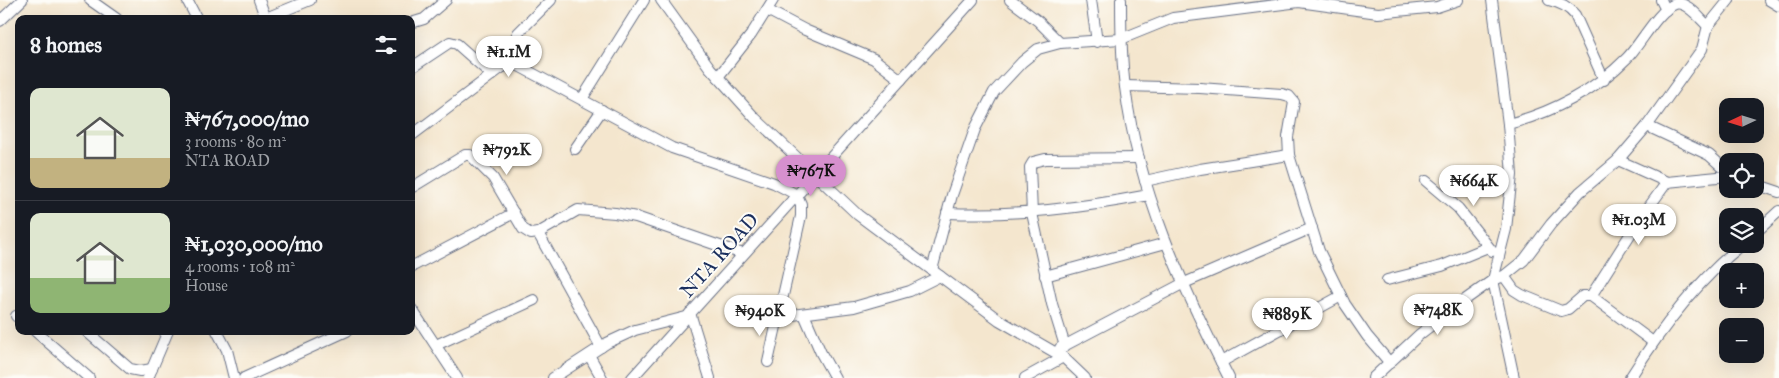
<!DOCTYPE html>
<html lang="en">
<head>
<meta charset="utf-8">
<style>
  :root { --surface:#171b24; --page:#20242c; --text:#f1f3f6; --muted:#9ea1a6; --line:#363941; --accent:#d690ce }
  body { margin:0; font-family:"IM FELL Great Primer",serif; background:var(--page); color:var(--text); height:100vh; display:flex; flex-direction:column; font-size:19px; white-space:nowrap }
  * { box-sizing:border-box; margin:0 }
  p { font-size:16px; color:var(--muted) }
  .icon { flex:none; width:28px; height:28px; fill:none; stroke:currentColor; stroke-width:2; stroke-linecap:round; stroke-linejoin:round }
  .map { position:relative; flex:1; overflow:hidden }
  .panel { position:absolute; left:15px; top:15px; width:400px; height:320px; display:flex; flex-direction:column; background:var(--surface); border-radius:10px; box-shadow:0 5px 20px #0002 }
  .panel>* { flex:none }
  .needle { width:32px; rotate:266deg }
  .buttons { position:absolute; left:1719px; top:98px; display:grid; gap:10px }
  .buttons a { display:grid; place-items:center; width:45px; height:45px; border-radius:10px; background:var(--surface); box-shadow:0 5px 20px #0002; font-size:25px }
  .price { position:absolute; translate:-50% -42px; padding:0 11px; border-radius:18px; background:#fff; color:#222; font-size:16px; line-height:32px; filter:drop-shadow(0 1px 2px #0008) }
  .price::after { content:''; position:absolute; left:50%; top:30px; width:15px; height:11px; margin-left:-8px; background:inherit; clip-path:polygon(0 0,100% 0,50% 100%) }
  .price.selected { background:var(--accent); color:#111 }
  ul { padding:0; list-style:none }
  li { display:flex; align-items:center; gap:15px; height:125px; padding:0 15px }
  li+li { border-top:1px solid var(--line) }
  li span { display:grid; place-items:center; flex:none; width:140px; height:100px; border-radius:10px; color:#555 }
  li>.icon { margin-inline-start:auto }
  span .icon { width:60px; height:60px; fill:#fffc; stroke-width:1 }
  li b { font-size:21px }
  h2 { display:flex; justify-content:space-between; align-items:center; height:60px; padding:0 15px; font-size:21px }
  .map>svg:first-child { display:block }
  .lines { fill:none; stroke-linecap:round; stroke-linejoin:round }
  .minor-casing { stroke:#676f85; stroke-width:12 }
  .minor { stroke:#fff; stroke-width:10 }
  .labels { text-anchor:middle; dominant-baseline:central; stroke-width:4; stroke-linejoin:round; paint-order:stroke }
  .street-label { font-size:20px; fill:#1b2f5e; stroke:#fdfcf7 }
</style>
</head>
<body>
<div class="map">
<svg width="1779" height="378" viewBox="0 0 1779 378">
  <rect width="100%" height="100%" fill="#fdfcf7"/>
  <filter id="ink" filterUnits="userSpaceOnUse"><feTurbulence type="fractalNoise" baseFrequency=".02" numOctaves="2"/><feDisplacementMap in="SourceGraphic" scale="10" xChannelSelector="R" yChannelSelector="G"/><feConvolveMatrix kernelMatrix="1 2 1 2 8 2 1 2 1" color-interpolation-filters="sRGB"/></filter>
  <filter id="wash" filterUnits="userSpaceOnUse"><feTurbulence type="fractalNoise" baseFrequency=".0096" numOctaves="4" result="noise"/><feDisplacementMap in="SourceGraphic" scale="20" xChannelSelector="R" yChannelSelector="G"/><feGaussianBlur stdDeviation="1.12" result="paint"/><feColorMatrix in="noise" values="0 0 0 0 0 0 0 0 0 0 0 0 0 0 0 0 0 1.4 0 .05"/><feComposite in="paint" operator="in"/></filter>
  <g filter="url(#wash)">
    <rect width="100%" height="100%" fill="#f4e6ce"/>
  </g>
  <g filter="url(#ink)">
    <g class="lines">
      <!-- minor casing -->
      <g class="minor-casing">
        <g id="minor">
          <path d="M90,0L117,19"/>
          <path d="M187,0L197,19"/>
          <path d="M259,0L266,19"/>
          <path d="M661,0L710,68L755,118L858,215L999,320L1063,357L1085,378"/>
          <path d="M1010,0L1038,21L1060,43"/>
          <path d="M1091,0L1097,42"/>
          <path d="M1121,0C1121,29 1121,58 1125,87C1138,191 1182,286 1229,378"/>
          <path d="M1492,0L1508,124L1512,175L1506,229L1493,280L1514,378"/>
          <path d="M1549,0C1559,2 1568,6 1575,15L1604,80"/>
          <path d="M1661,0L1666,10"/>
          <path d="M1769,0L1779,6"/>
          <path d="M767,10L805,30L874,59L901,80"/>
          <path d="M266,18L310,0"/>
          <path d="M0,21L22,0"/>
          <path d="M411,23L424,19L446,0"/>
          <path d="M411,68L450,42L457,44L492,75"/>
          <path d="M501,68L518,33L551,0"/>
          <path d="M718,77L751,35L773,0"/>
          <path d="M1125,86L1200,88L1282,94L1289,96L1294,102L1288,137L1289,155L1319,251L1345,304L1367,336L1390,363"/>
          <path d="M582,99L644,0"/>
          <path d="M1508,124C1551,113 1596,90 1627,58C1640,45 1658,10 1675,4C1686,0 1700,19 1708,26"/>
          <path d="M1647,126L1709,155L1728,172"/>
          <path d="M411,136L501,68L510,64L517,65L672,148L774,183L797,195L801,204V216L768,362"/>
          <path d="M575,149L602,110"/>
          <path d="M1618,160L1667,182L1728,176"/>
          <path d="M1145,181L1200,169L1289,155"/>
          <path d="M1426,181L1458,208L1492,251"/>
          <path d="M1755,184L1779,192"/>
          <path d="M411,188L465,155H470L493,178L523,229L531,234L538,233L578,210L615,213L636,217L743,254"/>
          <path d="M947,213C1016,216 1081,208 1149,195"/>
          <path d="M538,233L601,347"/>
          <path d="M1755,233L1779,211"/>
          <path d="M411,267L514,213"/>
          <path d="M932,270L952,195L975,129L994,92L1022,62L1038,49L1060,43L1121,39L1173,18L1299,2L1378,13L1437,7L1458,0"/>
          <path d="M1045,276L1166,243"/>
          <path d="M1504,276L1514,290L1522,295L1561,311L1568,309L1583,296H1591L1653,342"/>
          <path d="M1387,280L1442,266L1488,247"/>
          <path d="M1591,296L1638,222L1667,182"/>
          <path d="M411,308L457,378"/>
          <path d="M690,313L710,378"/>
          <path d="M804,314L821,353L835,378"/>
          <path d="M16,316L19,318"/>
          <path d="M777,317L854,307L910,291L940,276"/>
          <path d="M35,331L89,378"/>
          <path d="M86,331L130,369L140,371L152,369"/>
          <path d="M217,331L227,350L234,378"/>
          <path d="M436,345L534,300"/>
          <path d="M1065,346L1052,304L1032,213L1030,167L1033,162L1045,159L1139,158"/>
          <path d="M1060,348L1182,284L1312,228"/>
          <path d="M589,355L602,378"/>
          <path d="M1221,362L1341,296"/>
          <path d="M148,378L168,331"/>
          <path d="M244,378L347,331"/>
          <path d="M553,378L607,343L635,330L686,317"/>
          <path d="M632,378L973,0"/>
          <path d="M1025,378L1063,357"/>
          <path d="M1373,378L1420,334L1459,304L1493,280L1504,276L1524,260L1551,224L1580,192L1618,160L1647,126L1702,49L1708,26L1729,0"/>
          <path d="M1630,378C1660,330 1699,279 1743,244"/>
        </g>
      </g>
      <!-- minor -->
      <use href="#minor" class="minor"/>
    </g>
  </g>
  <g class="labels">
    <!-- street labels -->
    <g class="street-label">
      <text transform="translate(719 255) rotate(-48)">NTA ROAD</text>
    </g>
  </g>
</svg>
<div class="buttons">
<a><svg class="needle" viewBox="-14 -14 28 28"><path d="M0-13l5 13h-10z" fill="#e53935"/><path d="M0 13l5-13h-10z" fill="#9ea1a6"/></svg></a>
<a><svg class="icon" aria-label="locate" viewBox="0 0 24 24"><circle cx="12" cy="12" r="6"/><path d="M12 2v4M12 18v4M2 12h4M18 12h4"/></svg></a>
<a><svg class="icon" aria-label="layers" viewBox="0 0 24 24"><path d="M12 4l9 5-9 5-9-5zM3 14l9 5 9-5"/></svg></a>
<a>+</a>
<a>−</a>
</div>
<b class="price" style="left:509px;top:78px">₦1.1M</b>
<b class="price" style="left:507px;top:176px">₦792K</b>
<b class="price selected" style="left:811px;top:197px">₦767K</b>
<b class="price" style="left:1474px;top:207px">₦664K</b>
<b class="price" style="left:1639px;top:246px">₦1.03M</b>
<b class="price" style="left:1438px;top:336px">₦748K</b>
<b class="price" style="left:760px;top:337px">₦940K</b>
<b class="price" style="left:1287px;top:340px">₦889K</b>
<section class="panel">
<h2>8 homes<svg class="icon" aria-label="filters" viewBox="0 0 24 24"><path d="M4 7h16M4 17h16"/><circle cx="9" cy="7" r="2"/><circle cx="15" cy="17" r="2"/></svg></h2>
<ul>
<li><span style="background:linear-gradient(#dfe7d0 70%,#c2b280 0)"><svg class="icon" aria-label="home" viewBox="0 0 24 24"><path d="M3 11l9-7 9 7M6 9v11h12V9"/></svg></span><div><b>₦767,000/mo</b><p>3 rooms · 80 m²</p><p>NTA ROAD</p></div></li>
<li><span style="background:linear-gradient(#dfe7d0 65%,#8fb573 0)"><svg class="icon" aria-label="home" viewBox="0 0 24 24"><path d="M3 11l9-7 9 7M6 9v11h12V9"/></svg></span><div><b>₦1,030,000/mo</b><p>4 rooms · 108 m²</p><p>House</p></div></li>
</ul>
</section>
</div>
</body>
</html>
